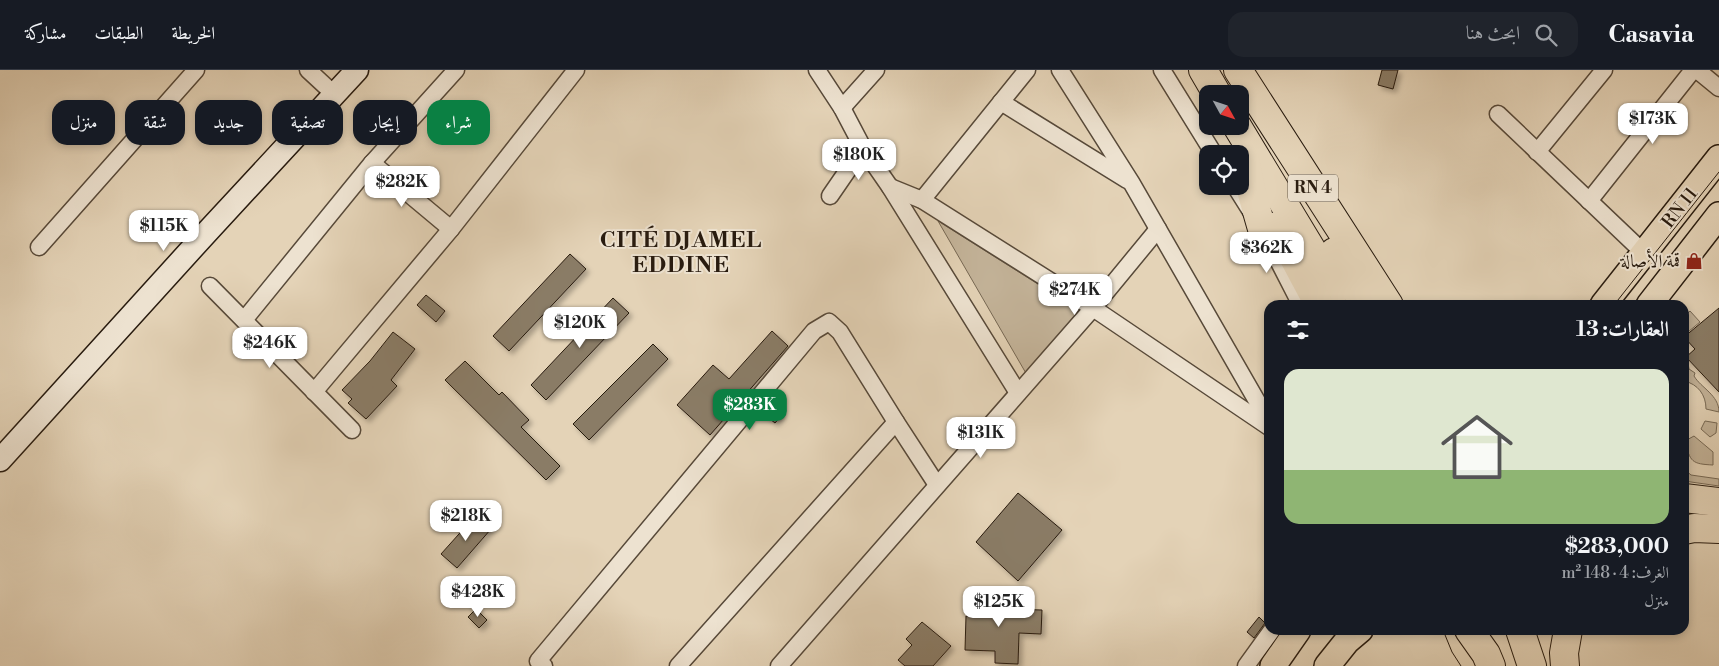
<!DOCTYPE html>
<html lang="ar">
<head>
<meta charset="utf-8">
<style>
  :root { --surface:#171b24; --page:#20242c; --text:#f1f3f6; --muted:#9ea1a6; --line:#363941; --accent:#0b8043 }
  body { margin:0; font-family:"Libre Bodoni",Amiri,serif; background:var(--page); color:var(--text); direction:rtl; height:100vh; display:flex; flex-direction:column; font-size:19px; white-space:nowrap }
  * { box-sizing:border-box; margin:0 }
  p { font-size:16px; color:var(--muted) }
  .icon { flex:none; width:28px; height:28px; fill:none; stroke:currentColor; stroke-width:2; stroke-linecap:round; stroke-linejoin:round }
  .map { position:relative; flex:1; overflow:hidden; direction:ltr }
  .panel { position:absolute; left:1264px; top:230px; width:425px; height:335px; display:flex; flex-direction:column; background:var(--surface); border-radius:15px; box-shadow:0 2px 8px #0003; direction:rtl }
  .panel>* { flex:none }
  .hud { position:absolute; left:15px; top:30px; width:475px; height:45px; direction:rtl; display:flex; gap:10px }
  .needle { width:32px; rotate:130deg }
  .buttons { position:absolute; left:1199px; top:15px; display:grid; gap:10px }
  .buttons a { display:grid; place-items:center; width:50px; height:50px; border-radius:10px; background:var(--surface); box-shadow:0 2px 8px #0003; font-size:25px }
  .price { position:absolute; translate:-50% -42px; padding:0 11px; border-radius:10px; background:#fff; color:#222; font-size:16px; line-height:32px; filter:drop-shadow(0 1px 2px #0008) }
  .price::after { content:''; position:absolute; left:50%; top:30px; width:15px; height:11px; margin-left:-8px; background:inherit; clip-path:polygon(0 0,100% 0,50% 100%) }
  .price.current { background:var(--accent); color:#fff }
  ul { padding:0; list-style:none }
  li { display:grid; align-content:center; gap:10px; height:265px; padding:0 20px }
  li+li { border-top:1px solid var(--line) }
  li span { display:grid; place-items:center; height:155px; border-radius:15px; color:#555 }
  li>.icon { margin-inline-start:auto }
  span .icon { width:90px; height:90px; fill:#fffc; stroke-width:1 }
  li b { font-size:21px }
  h2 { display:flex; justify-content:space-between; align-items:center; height:60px; padding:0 20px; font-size:21px }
  .tag { padding:0 18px; border-radius:15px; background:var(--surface); box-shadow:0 2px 8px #0003; font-size:18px; line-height:45px }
  .tag.current { background:var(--accent); color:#fff }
  header { display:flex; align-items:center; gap:30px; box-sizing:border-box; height:70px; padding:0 25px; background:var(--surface); border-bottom:1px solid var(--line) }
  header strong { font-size:24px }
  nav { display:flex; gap:28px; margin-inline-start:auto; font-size:18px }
  .search { width:350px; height:45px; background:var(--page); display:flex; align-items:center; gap:12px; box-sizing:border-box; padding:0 18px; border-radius:15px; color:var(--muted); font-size:19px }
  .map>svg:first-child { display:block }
  .green { fill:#c4b49a; stroke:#766854 }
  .building { fill:#8a7b66; stroke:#281b0f; filter:url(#shadow) }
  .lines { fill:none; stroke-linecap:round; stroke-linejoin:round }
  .street-casing { stroke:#574939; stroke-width:19 }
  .secondary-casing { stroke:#281b0f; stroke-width:25 }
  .primary-casing { stroke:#281b0f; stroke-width:28 }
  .highway-casing { stroke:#281b0f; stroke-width:30 }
  .street { stroke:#ede2d0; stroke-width:16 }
  .secondary { stroke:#ede2d0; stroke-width:22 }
  .primary { stroke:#e4d3b7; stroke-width:25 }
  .highway { stroke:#e4d3b7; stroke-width:28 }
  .tram { stroke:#281b0f; stroke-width:1 }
  .labels { text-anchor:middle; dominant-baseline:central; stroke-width:4; stroke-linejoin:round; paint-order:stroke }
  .shield { fill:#ede2d0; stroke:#635749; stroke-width:1 }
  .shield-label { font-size:16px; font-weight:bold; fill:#281b0f }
  .street-label { font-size:18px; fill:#281b0f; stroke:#ede2d0 }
  .poi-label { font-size:18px; fill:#281b0f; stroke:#ede2d0; text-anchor:end }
  .district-label { font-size:22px; font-weight:bold; letter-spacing:1px; fill:#281b0f; stroke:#ede2d0 }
</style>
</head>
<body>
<header>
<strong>Casavia</strong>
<div class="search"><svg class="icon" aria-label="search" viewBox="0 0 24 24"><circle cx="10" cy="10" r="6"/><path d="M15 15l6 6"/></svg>ابحث هنا</div>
<nav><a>الخريطة</a><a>الطبقات</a><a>مشاركة</a></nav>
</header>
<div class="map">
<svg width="1719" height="596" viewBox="0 0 1719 596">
  <defs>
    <filter id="shadow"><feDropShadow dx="3.5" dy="3.5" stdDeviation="2.5" flood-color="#0004"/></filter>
  </defs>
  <rect width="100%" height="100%" fill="#e4d3b7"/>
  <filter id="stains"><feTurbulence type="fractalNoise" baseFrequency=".004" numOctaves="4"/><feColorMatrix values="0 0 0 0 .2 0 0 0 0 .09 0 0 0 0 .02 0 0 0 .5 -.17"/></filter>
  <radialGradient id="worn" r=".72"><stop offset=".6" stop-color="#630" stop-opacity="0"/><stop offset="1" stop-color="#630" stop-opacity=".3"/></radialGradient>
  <!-- green -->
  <g class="green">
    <path d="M938,151L1079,240L1027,305Z"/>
    <path d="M1690,241L1700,252L1688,262L1684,257V247Z"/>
    <path d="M1684,292L1688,293L1689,299L1695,303L1694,306C1701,318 1719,325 1719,342L1706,339C1706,325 1698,314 1684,311Z"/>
    <path d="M1705,351L1717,353L1716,363L1710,367L1701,359Z"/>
    <path d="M1694,366L1713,382V395C1692,394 1690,392 1685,371Z"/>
    <path d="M1684,399L1691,405L1719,409V416L1684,411Z"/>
  </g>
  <!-- building -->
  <g class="building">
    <path d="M1382,0H1398L1393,19L1378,15Z"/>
    <path d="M570,184L586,199L509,281L493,266Z"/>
    <path d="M426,225L445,241L436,252L417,235Z"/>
    <path d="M613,228L629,243L546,330L531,315Z"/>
    <path d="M1719,238V322L1686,287L1695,279L1684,267Z"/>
    <path d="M772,261L788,276L710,365L677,335L713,295L729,309Z"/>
    <path d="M393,262L415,279L391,310L397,316L366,349L348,333L352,329L342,320L370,291Z"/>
    <path d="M653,274L668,289L589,370L573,354Z"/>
    <path d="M465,291L499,325L502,322L529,350L521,357L560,396L546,410L445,310Z"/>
    <path d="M767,333L782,345L775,353L760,341Z"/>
    <path d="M1018,423L1062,460L1018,511L976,472Z"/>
    <path d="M476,445L491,459L457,498L441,484Z"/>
    <path d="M970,527L1006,528V539L1042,540L1041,564L1019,563L1018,594L995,593V581L965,580L966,546H969Z"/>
    <path d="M476,539L487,550L479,558L468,547Z"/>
    <path d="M1259,547L1265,553L1254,568L1247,562Z"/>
    <path d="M922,552L951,576L933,596H905L898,590L912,575L906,569Z"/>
  </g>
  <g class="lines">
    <!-- street casing -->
    <g class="street-casing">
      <g id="street">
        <path d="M308,0L335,25"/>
        <path d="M817,0L842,38L863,78L890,117L1018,323"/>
        <path d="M1060,0L1131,112L1269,352"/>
        <path d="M1162,0L1214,84"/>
        <path d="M1697,0L1719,18"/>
        <path d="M1001,32L1127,110"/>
        <path d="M842,38L876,0"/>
        <path d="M1498,44L1645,184"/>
        <path d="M1537,82L1604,0"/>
        <path d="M372,93L451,159"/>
        <path d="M1235,116L1262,159L1301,235"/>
        <path d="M890,117L922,130L1093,238L1269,357"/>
        <path d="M830,126L863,78"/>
        <path d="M922,130L1027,0"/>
        <path d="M1589,131L1693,0"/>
        <path d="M39,177L196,0"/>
        <path d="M210,216L352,360"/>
        <path d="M244,250L372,93L456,0"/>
        <path d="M314,322L451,159L576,0"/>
        <path d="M544,596L538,591L814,261L829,252L840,262L896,352L937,415"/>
        <path d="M678,596L896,352"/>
        <path d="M779,596L1093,238L1158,159"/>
        <path d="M1246,596L1272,560"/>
      </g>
    </g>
    <!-- secondary casing -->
    <g class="secondary-casing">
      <path id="secondary" d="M0,390L208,161L357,0"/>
    </g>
    <!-- primary casing -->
    <g class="primary-casing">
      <g id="primary">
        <path d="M1603,235L1719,88"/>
        <path d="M1649,235L1719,145"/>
        <path d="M1273,596L1298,560"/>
        <path d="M1327,596L1347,571L1360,560"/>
      </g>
    </g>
    <!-- highway casing -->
    <g class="highway-casing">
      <g id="highway">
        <path d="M1203,0L1217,24"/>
        <path d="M1238,0L1389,235"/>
        <path d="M1237,56L1336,220"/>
        <path d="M1245,89L1252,124L1262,159"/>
        <path d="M1277,156L1319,235"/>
        <path d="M1334,182L1365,235"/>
        <path d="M1684,428L1719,432"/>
        <path d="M1684,460L1694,458L1719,459"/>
        <path d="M1469,560L1486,584L1491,596"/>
        <path d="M1520,560L1532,596"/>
        <path d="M1565,596L1564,583L1568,560"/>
      </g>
    </g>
    <!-- street -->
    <use href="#street" class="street"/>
    <!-- secondary -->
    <use href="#secondary" class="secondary"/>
    <!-- primary -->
    <use href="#primary" class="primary"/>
    <!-- highway -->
    <use href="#highway" class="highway"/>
    <!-- tram -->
    <g class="tram">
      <path d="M1614,235L1719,102"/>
      <path d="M1443,560L1452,582L1461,596"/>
    </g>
  </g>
  <!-- icons -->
  <defs>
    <g id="shop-bare" transform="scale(1.35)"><path d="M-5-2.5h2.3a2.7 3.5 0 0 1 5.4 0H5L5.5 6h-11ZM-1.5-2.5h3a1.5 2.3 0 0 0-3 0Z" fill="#8f2418" stroke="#ede2d0" stroke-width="2.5" paint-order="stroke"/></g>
  </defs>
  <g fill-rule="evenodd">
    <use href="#shop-bare" x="1694" y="191"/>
  </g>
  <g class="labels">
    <!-- shield labels -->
    <rect class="shield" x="1288" y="104.5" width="50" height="27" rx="4"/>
    <g class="shield-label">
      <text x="1313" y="118">RN 4</text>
    </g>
    <!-- street labels -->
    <g class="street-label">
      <text transform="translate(1680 138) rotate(-52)">RN 11</text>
    </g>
    <!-- poi labels -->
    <g class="poi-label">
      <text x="1680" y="191">قمة الأصالة</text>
    </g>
    <!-- district labels -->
    <g class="district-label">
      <text x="681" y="170">CITÉ DJAMEL<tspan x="681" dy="25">EDDINE</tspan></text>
    </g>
  </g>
  <rect width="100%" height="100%" filter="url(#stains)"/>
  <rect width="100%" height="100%" fill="url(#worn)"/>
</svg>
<div class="buttons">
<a><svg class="needle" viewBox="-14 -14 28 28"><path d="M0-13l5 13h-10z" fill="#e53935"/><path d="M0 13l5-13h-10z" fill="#9ea1a6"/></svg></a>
<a><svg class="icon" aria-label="locate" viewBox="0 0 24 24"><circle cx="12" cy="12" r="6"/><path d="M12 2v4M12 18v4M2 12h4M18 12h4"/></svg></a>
</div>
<b class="price" style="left:1653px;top:75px">$173K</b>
<b class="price" style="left:859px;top:111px">$180K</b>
<b class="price" style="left:402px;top:138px">$282K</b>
<b class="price" style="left:164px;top:182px">$115K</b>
<b class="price" style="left:1267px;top:204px">$362K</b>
<b class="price" style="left:1075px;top:246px">$274K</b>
<b class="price" style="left:580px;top:279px">$120K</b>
<b class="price" style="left:270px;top:299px">$246K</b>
<b class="price current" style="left:750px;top:361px">$283K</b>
<b class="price" style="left:981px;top:389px">$131K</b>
<b class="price" style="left:466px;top:472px">$218K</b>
<b class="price" style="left:478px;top:548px">$428K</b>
<b class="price" style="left:999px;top:558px">$125K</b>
<div class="hud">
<a class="tag current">شراء</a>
<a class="tag">إيجار</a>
<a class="tag">تصفية</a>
<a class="tag">جديد</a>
<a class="tag">شقة</a>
<a class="tag">منزل</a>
</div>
<section class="panel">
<h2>العقارات: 13<svg class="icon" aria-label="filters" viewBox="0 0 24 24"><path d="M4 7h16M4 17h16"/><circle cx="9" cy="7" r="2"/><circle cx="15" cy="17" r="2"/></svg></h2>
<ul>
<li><span style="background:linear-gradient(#dfe7d0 65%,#8fb573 0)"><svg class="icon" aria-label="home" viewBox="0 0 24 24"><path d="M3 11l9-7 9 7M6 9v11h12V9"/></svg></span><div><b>$283,000</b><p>الغرف: 4 · 148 m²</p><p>منزل</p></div></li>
</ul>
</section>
</div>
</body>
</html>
